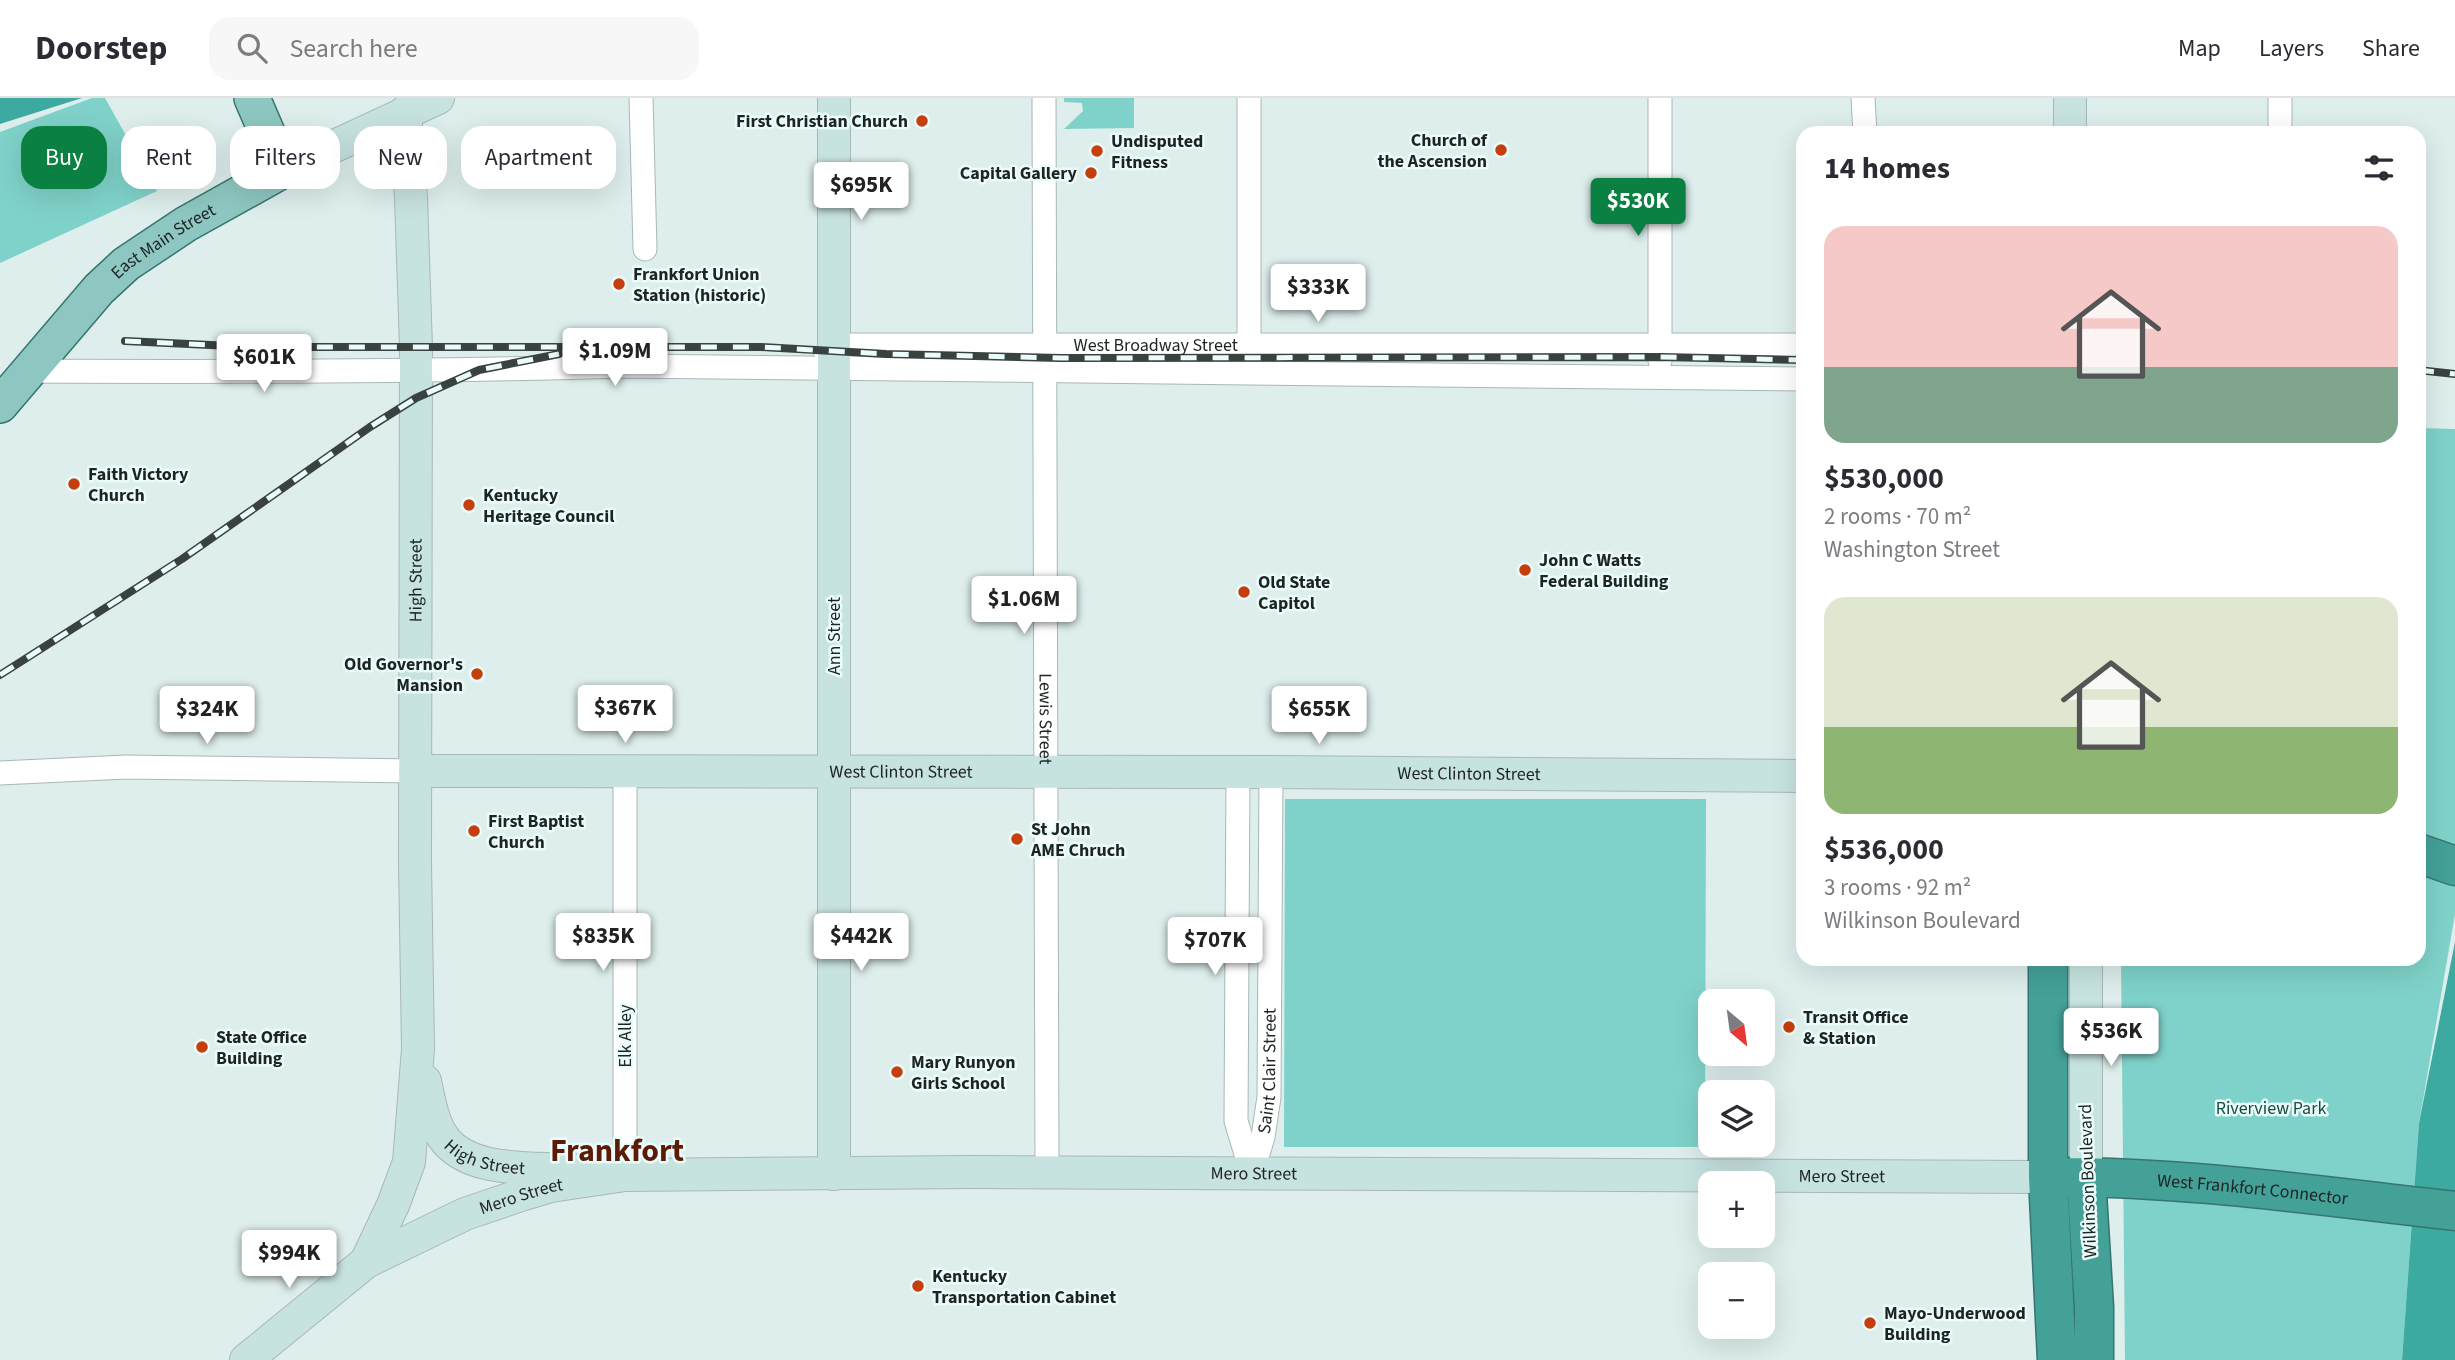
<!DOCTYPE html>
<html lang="en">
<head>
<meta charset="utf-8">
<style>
  :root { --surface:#fff; --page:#f7f7f7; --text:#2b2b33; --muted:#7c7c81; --line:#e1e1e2; --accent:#0b8043 }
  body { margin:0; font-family:"Source Sans 3",sans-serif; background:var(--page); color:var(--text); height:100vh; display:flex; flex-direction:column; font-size:26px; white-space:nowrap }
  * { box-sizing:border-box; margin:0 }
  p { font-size:23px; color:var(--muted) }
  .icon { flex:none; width:38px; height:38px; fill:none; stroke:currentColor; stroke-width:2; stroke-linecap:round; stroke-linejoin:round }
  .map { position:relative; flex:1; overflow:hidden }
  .sheet { position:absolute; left:1796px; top:28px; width:630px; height:840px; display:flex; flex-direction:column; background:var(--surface); border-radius:21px; box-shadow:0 7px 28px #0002 }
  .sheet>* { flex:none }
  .hud { position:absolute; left:21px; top:28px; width:665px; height:63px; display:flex; gap:14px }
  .needle { width:46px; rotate:151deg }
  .controls { position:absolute; left:1698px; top:891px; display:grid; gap:14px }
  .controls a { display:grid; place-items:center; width:77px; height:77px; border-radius:14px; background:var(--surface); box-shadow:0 7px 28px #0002; font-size:35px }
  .price { position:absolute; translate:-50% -60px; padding:0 16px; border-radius:7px; background:#fff; color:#222; font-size:23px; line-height:46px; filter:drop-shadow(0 2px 4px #0008) }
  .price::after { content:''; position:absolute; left:50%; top:42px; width:21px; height:16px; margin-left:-10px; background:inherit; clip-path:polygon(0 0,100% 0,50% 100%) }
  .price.on { background:var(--accent); color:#fff }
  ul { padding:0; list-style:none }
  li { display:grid; align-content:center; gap:14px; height:371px; padding:0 28px }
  li span { display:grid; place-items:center; height:217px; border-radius:21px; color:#555 }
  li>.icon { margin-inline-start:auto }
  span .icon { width:126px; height:126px; fill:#fffc; stroke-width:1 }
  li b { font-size:30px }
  h2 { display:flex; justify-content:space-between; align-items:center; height:84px; padding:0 28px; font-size:30px }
  .pill { padding:0 24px; border-radius:21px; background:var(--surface); box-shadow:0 7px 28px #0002; font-size:24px; line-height:63px }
  .pill.on { background:var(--accent); color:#fff }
  header { display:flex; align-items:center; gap:42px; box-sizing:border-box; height:98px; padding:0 35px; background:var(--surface); border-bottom:2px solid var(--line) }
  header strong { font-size:33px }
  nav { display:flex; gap:38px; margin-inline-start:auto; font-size:24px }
  .search { width:490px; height:63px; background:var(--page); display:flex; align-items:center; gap:18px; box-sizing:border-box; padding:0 24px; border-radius:21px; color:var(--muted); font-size:26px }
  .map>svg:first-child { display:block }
  .green { fill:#7fd2c9 }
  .water { fill:#3daaa1 }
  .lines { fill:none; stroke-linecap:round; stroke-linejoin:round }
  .street-casing { stroke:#a8b8b6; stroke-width:25 }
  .secondary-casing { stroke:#a8b8b6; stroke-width:34 }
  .primary-casing { stroke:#36756f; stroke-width:38 }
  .highway-casing { stroke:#36756f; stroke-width:41 }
  .street { stroke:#fff; stroke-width:23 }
  .secondary { stroke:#c7e3e0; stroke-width:32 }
  .primary { stroke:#8ec7c1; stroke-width:35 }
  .highway { stroke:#43a198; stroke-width:38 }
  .rail-casing { stroke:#3a4241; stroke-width:8 }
  .rail { stroke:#eafcf9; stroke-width:5; stroke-dasharray:16; stroke-linecap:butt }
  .poi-dot { fill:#c53e0d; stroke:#eafcf9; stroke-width:2.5 }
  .labels { text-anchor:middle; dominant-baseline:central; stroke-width:5; stroke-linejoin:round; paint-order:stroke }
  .poi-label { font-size:18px; font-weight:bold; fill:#1e2424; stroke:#eafcf9; text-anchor:start }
  .street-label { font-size:18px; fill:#1e2424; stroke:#eafcf9 }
  .park-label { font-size:18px; fill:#1a4a45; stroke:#eafcf9 }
  .town-label { font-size:32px; font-weight:bold; fill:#5c1b07; stroke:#eafcf9 }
</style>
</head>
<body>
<header>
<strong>Doorstep</strong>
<div class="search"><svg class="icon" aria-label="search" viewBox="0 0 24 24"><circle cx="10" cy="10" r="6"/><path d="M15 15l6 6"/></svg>Search here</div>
<nav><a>Map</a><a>Layers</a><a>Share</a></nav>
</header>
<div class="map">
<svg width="2455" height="1262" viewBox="0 0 2455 1262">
  <rect width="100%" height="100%" fill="#ddeeec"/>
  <!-- green -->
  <g class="green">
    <path d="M92,0H105L157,93L0,165V34Z"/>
    <path d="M1064,0H1134V30L1064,31L1083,13L1082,5L1064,4Z"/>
    <path d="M2419,330L2455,331V816L2419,1025L2402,1262H2125L2121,861H2418Z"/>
    <path d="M1285,701H1706L1705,1049H1284Z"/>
  </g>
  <!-- water -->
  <g class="water">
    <path d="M0,0H82L0,26Z"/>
    <path d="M2455,844V1262H2402L2419,1025Z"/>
  </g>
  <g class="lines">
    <!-- street casing -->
    <g class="street-casing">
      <g id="street">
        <path d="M641,0L645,151"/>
        <path id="s1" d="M1044,0L1047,1075"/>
        <path d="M1249,0V247"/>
        <path d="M1863,0L1865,35"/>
        <path d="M2280,35V0"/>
        <path id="s2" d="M826,256L833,247H1802"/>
        <path d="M1660,263V0"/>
        <path d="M29,273C227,274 426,274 624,268L1802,281"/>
        <path d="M1238,674L1236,1023L1252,1076"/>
        <path d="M0,675L126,669L415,673"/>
        <path id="s3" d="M1252,1076L1263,1039L1269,999L1271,674"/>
        <path d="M625,1077V673"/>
      </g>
    </g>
    <!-- secondary casing -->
    <g class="secondary-casing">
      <g id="secondary">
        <path d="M2070,35V0"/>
        <path d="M283,72L438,0"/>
        <path id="s4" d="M415,673L1271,674L1802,678"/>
        <path d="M2086,861V1079"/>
        <path id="s5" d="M425,983C429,1001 432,1023 443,1039C470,1078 540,1068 582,1073"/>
        <path d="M834,1076V0"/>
        <path id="s6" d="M366,1164L393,1107L409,1064L418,951L415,764L416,249L411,100L405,14"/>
        <path id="s7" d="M246,1262L366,1164L465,1116L521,1097L551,1088L625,1077L971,1074L2048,1079"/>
      </g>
    </g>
    <!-- primary casing -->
    <g class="primary-casing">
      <g id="primary">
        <path id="s8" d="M0,307L99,191L126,166L186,126L283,72L252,0"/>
      </g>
    </g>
    <!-- highway casing -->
    <g class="highway-casing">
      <g id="highway">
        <path d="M2418,755L2455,768"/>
        <path d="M2048,861V1079L2057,1262"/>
        <path id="s9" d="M2048,1079C2184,1078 2320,1098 2455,1113"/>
        <path d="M2086,1079L2094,1209V1262"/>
      </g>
    </g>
    <!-- street -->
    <use href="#street" class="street"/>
    <!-- secondary -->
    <use href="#secondary" class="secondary"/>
    <!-- primary -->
    <use href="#primary" class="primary"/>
    <!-- highway -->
    <use href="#highway" class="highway"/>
    <!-- rail casing -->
    <g class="rail-casing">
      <g id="rail">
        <path d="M125,243L253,249H761L886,256L1061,260L1660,259L1802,262"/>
        <path d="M2418,272L2455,276"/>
        <path d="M0,577L182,461L370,329L416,300L479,272L559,256"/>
      </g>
    </g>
    <!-- rail -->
    <use href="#rail" class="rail"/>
  </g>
  <!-- markers -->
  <g class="poi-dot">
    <circle cx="922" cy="23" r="7"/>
    <circle cx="1501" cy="52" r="7"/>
    <circle cx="1097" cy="53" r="7"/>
    <circle cx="1091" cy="75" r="7"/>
    <circle cx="619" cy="186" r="7"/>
    <circle cx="74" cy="386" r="7"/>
    <circle cx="469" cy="407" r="7"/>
    <circle cx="1525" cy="472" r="7"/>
    <circle cx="1244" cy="494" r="7"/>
    <circle cx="477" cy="576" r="7"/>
    <circle cx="474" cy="733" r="7"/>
    <circle cx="1017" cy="741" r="7"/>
    <circle cx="1789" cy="929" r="7"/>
    <circle cx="202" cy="949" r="7"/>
    <circle cx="897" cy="974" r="7"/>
    <circle cx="918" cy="1188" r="7"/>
    <circle cx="1870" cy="1225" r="7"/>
  </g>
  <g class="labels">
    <!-- poi labels -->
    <g class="poi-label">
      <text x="908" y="23" text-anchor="end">First Christian Church</text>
      <text x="1487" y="42" text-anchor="end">Church of<tspan x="1487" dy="21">the Ascension</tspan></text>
      <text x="1111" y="43">Undisputed<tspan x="1111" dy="21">Fitness</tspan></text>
      <text x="1077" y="75" text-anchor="end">Capital Gallery</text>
      <text x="633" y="176">Frankfort Union<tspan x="633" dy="21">Station (historic)</tspan></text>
      <text x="88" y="376">Faith Victory<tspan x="88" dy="21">Church</tspan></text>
      <text x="483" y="397">Kentucky<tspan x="483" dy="21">Heritage Council</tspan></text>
      <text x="1539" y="462">John C Watts<tspan x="1539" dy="21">Federal Building</tspan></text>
      <text x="1258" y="484">Old State<tspan x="1258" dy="21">Capitol</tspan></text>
      <text x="463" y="566" text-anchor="end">Old Governor's<tspan x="463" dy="21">Mansion</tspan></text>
      <text x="488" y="723">First Baptist<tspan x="488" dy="21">Church</tspan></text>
      <text x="1031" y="731">St John<tspan x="1031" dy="21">AME Chruch</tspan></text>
      <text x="1803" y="919">Transit Office<tspan x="1803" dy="21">&amp; Station</tspan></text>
      <text x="216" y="939">State Office<tspan x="216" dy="21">Building</tspan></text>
      <text x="911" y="964">Mary Runyon<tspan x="911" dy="21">Girls School</tspan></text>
      <text x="932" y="1178">Kentucky<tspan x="932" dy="21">Transportation Cabinet</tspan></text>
      <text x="1884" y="1215">Mayo-Underwood<tspan x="1884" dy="21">Building</tspan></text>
    </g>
    <!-- street labels -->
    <g class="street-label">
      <text stroke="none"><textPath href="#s8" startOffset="233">East Main Street</textPath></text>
      <text stroke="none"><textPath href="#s2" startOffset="334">West Broadway Street</textPath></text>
      <text stroke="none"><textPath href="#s6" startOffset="691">High Street</textPath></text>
      <text transform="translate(834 538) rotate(-90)">Ann Street</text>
      <text stroke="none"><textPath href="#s1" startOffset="621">Lewis Street</textPath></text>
      <text stroke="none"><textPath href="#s4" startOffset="486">West Clinton Street</textPath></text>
      <text stroke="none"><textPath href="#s4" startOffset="1054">West Clinton Street</textPath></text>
      <text transform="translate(625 938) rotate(-90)">Elk Alley</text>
      <text stroke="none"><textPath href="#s3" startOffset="105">Saint Clair Street</textPath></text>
      <text stroke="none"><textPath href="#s5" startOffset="108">High Street</textPath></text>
      <text stroke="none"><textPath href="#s7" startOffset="1059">Mero Street</textPath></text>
      <text stroke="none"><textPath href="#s7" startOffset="1647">Mero Street</textPath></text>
      <text transform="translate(2088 1083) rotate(-92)">Wilkinson Boulevard</text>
      <text stroke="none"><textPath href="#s9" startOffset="205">West Frankfort Connector</textPath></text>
      <text stroke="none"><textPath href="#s7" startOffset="324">Mero Street</textPath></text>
    </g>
    <!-- park labels -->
    <g class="park-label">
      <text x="2271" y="1010">Riverview Park</text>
    </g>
    <!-- town labels -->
    <g class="town-label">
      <text x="617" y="1053">Frankfort</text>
    </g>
  </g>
</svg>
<div class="controls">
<a><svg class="needle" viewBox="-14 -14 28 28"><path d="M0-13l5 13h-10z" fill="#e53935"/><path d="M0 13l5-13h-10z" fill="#7c7c81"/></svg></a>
<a><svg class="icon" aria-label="layers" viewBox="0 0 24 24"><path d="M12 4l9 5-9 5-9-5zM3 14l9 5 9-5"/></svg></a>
<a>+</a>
<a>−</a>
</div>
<b class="price" style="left:861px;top:124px">$695K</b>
<b class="price on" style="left:1638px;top:140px">$530K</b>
<b class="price" style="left:1318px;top:226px">$333K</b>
<b class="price" style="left:615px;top:290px">$1.09M</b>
<b class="price" style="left:264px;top:296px">$601K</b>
<b class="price" style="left:1024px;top:538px">$1.06M</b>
<b class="price" style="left:625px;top:647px">$367K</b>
<b class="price" style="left:207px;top:648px">$324K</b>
<b class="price" style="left:1319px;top:648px">$655K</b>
<b class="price" style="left:603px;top:875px">$835K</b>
<b class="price" style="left:861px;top:875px">$442K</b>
<b class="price" style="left:1215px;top:879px">$707K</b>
<b class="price" style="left:2111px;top:970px">$536K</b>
<b class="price" style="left:289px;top:1192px">$994K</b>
<div class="hud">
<a class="pill on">Buy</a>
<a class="pill">Rent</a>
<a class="pill">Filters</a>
<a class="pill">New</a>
<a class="pill">Apartment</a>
</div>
<section class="sheet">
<h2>14 homes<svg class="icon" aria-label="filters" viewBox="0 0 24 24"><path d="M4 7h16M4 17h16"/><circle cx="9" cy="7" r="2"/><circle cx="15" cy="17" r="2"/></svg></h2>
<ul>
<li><span style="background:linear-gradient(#f6c9c9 65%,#7fa58c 0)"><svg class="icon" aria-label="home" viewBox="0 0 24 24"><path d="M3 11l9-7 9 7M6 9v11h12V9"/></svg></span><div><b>$530,000</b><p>2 rooms · 70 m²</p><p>Washington Street</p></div></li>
<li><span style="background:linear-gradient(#dfe7d0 60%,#8fb573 0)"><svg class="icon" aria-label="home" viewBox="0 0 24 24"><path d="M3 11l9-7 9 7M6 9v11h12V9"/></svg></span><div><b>$536,000</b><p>3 rooms · 92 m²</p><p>Wilkinson Boulevard</p></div></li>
</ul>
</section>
</div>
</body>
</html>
